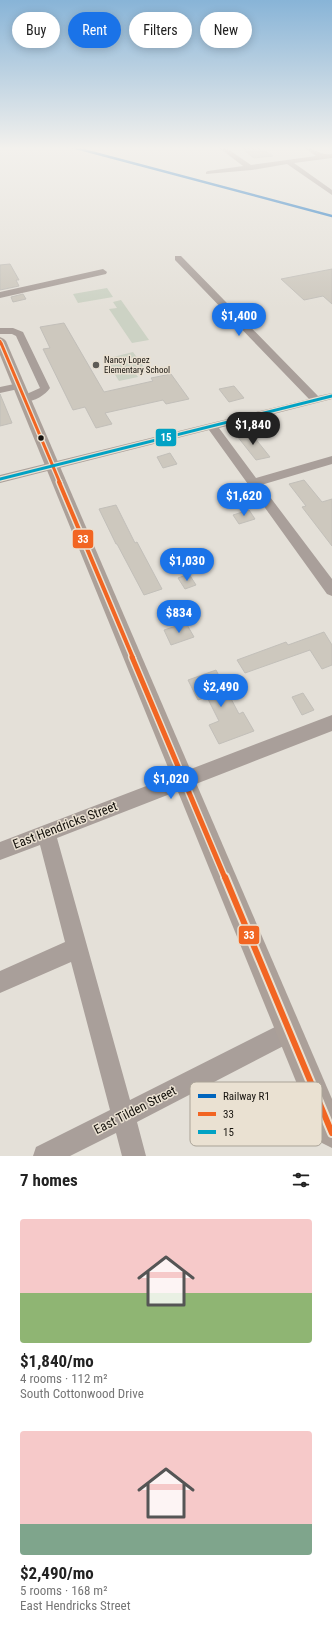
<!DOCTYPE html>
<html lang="en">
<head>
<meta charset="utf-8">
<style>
  :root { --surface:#fff; --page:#f2f2f2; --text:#222; --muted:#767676; --accent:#1a73e8 }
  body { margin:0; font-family:"Roboto Condensed",sans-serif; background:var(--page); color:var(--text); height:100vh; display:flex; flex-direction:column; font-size:15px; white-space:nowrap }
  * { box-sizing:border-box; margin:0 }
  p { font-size:13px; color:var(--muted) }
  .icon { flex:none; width:22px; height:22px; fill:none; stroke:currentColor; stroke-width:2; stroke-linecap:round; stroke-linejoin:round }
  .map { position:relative; height:1156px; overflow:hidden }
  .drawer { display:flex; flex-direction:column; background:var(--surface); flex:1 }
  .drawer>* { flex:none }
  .guide { position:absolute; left:12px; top:12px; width:308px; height:36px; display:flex; gap:8px }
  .price { position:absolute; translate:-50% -34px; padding:0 9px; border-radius:14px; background:var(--accent); color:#fff; font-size:13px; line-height:26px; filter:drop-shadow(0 1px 2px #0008) }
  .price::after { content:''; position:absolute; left:50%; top:24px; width:12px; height:9px; margin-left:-6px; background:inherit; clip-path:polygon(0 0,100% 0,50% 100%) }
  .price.current { background:#222; color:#fff }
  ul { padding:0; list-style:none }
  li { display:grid; align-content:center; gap:8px; height:212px; padding:0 20px }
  li span { display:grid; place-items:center; height:124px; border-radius:4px; color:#555 }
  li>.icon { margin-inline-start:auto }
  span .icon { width:72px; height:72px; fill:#fffc; stroke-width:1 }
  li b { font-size:17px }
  h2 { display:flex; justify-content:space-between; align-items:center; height:48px; padding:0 20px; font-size:17px }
  .chip { padding:0 14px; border-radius:18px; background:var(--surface); box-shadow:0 2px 10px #0003; font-size:14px; line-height:36px }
  .chip.current { background:var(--accent); color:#fff }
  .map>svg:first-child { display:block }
  .green { fill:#ccd2c4 }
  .building { fill:#cdc8be; stroke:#c2bfb9 }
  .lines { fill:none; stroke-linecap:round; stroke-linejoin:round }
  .minor { fill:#a99f9a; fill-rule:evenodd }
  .major { fill:#aba099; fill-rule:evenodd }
  .bus-1-far4-casing { stroke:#eae1d2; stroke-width:4.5 }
  .bus-1-far3-casing { stroke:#eae1d2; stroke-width:5.5 }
  .bus-1-far2-casing { stroke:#eae1d2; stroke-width:7 }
  .bus-1-far1-casing { stroke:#eae1d2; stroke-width:8 }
  .bus-1-casing { stroke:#eae1d2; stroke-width:10 }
  .bus-2-casing { stroke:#eae1d2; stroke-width:5.5 }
  .bus-1-far4 { stroke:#f26522; stroke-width:2.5 }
  .bus-1-far3 { stroke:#f26522; stroke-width:3 }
  .bus-1-far2 { stroke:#f26522; stroke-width:4 }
  .bus-1-far1 { stroke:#f26522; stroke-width:5 }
  .bus-1 { stroke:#f26522; stroke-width:6 }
  .bus-2 { stroke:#01a2c4; stroke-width:3 }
  .rail-1-casing { stroke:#eae1d2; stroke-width:4 }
  .rail-1 { stroke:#0065bd; stroke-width:2.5 }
  .poi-dot { fill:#5e5b55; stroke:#eae1d2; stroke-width:1.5 }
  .bus-dot { fill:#16130e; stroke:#eae1d2; stroke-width:1.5 }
  .labels { text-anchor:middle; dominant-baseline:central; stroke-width:3; stroke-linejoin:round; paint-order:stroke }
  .far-poi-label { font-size:9px; fill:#16130e; stroke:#eae1d2; text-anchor:start }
  .near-street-label { font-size:13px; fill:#16130e; stroke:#eae1d2 }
  .key { fill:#eae1d2; stroke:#aaa397; stroke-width:1 }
  .key-label { font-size:11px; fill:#16130e }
  .line-badge { stroke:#eae1d2; stroke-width:1.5 }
  .badge-label { font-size:11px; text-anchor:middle; font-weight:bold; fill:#fff }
</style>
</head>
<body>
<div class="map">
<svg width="332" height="1156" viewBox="0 0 332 1156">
  <rect width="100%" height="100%" fill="#e4e0d8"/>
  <!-- green -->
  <g class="green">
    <path d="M107,288L113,297L78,303L73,294Z"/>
    <path d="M121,300L149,340L132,343L109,309L117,308L113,302Z"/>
    <path d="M133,352L144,367L133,370L138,377L119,381L105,359Z"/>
  </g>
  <!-- building -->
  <g class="building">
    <path d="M241,147H259L273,156L254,158L242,149H244Z"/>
    <path d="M10,264L19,280H16L19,286L0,290V265Z"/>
    <path d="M332,269V304L323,296L304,300L281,279Z"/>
    <path d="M23,294L26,299L13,302L11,297Z"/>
    <path d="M64,323L104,392L153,381L151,378L171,374L189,399L166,404L163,400L105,413L112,424L96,428L85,407L73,410L43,349L50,348L40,327Z"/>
    <path d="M234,386L244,398L229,402L219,389Z"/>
    <path d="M0,394L12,423L0,426Z"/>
    <path d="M250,432L270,457L256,460L237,436Z"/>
    <path d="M170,453L177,464L163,468L157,457Z"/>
    <path d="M304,480L322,502L332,499V546L302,507L306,506L289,484Z"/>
    <path d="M116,505L135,543L137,542L162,589L144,595L117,544H116L99,509Z"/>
    <path d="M249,510L255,519L239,524L233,515Z"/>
    <path d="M189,574L196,585L185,589L178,578Z"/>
    <path d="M186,623L194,637L171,645L164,630Z"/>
    <path d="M324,632L332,645V665L322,669L310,650L245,673L237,660L286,642L288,645Z"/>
    <path d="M216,670L239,714L243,712L254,731L219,744L209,725L219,721L207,697L198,700L188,680Z"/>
    <path d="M303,693L314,710L302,715L292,697Z"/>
  </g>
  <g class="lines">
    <!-- minor -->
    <g class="minor">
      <path d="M218,147H225L251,165L316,156L303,147C316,147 319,156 332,154V158L294,163L332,190V195L287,164L252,170L206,174V172L208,171L243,166Z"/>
      <path d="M175,256H181L318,396L332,393V399L219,428L256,478L332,456V464L261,485L332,579V596L327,594L209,430L0,483V475L309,399L175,260Z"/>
      <path d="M103,269L107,272L106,274L0,298V292Z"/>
      <path d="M0,328H13L23,332L50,388C45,396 30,404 20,401L19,399L20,397L40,388L16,336L12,334H0Z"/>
      <path d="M19,383L24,386L23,388L0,393V387Z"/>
      <path d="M332,715V731L57,838L130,1100L289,1020L297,1023L300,1031L297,1039L137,1122L146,1156H122L116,1133L70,1156H33L36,1147L110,1110L71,962L0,993V971L65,942L40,845L0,860V842Z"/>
    </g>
    <!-- major -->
    <path class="major" d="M0,337L4,339L6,341L332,1099V1148L322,1143L317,1133L0,355Z"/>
    <!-- bus-1-far4 casing -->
    <g class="bus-1-far4-casing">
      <path id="bus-1-far4" d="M0,341L1,344"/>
    </g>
    <!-- bus-1-far3 casing -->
    <g class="bus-1-far3-casing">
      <path id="bus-1-far3" d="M1,343L60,483"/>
    </g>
    <!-- bus-1-far2 casing -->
    <g class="bus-1-far2-casing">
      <path id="bus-1-far2" d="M59,482L133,658"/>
    </g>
    <!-- bus-1-far1 casing -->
    <g class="bus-1-far1-casing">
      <path id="bus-1-far1" d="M132,657L225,878"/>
    </g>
    <!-- bus-1 casing -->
    <g class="bus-1-casing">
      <path id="bus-1" d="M225,877L332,1133"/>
    </g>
    <!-- bus-2 casing -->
    <g class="bus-2-casing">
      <path id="bus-2" d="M0,479L332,396"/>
    </g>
    <!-- bus-1-far4 -->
    <use href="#bus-1-far4" class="bus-1-far4"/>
    <!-- bus-1-far3 -->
    <use href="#bus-1-far3" class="bus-1-far3"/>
    <!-- bus-1-far2 -->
    <use href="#bus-1-far2" class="bus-1-far2"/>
    <!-- bus-1-far1 -->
    <use href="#bus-1-far1" class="bus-1-far1"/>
    <!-- bus-1 -->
    <use href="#bus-1" class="bus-1"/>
    <!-- bus-2 -->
    <use href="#bus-2" class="bus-2"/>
    <!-- rail-1 casing -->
    <g class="rail-1-casing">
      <path id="rail-1" d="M72,147L332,216"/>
    </g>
    <!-- rail-1 -->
    <use href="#rail-1" class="rail-1"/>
  </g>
  <!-- sky -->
  <linearGradient id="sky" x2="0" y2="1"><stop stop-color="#88b4d7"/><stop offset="0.48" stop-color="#f3f1ed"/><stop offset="1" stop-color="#f3f1ed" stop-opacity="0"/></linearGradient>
  <rect width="332" height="309" fill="url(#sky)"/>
  <!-- markers -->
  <circle class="poi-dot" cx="96" cy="365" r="4"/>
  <circle class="bus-dot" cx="41" cy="438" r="3.5"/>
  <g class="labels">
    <!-- far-poi labels -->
    <g class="far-poi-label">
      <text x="104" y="360">Nancy Lopez<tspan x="104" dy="10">Elementary School</tspan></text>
    </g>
    <!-- near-street labels -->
    <g class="near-street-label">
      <text transform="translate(65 825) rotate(-21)">East Hendricks Street</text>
      <text transform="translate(135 1110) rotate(-27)">East Tilden Street</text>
    </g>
  </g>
  <!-- legend -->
  <rect x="190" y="1082" width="132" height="64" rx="6" class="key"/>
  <rect x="198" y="1094" width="18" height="4" fill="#0065bd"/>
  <rect x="198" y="1112" width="18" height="4" fill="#f26522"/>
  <rect x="198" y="1130" width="18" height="4" fill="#01a2c4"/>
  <g class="key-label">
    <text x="223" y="1100">Railway R1</text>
    <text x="223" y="1118">33</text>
    <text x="223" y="1136">15</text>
  </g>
  <g class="line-badge">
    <rect x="155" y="428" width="22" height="19" rx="4" fill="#01a2c4"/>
    <rect x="72" y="529" width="22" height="20" rx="4" fill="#f26522"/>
    <rect x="238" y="925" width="22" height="20" rx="4" fill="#f26522"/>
  </g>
  <g class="badge-label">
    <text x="166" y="441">15</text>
    <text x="83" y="543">33</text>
    <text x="249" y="939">33</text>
  </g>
</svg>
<b class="price" style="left:239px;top:337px">$1,400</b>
<b class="price current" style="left:253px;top:446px">$1,840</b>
<b class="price" style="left:244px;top:517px">$1,620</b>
<b class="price" style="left:187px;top:582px">$1,030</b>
<b class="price" style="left:179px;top:634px">$834</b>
<b class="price" style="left:221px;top:708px">$2,490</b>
<b class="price" style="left:171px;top:800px">$1,020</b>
<div class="guide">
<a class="chip">Buy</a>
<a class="chip current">Rent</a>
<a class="chip">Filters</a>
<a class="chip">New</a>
</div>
</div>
<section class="drawer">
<h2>7 homes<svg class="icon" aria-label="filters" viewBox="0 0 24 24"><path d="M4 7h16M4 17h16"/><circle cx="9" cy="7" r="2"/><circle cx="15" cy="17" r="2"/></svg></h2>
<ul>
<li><span style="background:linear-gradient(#f6c9c9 60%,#8fb573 0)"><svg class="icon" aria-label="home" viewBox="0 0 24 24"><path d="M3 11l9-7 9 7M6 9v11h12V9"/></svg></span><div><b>$1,840/mo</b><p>4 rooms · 112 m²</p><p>South Cottonwood Drive</p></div></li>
<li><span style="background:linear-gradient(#f6c9c9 75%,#7fa58c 0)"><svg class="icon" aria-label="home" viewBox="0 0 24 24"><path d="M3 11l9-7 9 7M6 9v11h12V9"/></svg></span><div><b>$2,490/mo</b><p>5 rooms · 168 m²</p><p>East Hendricks Street</p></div></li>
</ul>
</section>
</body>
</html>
